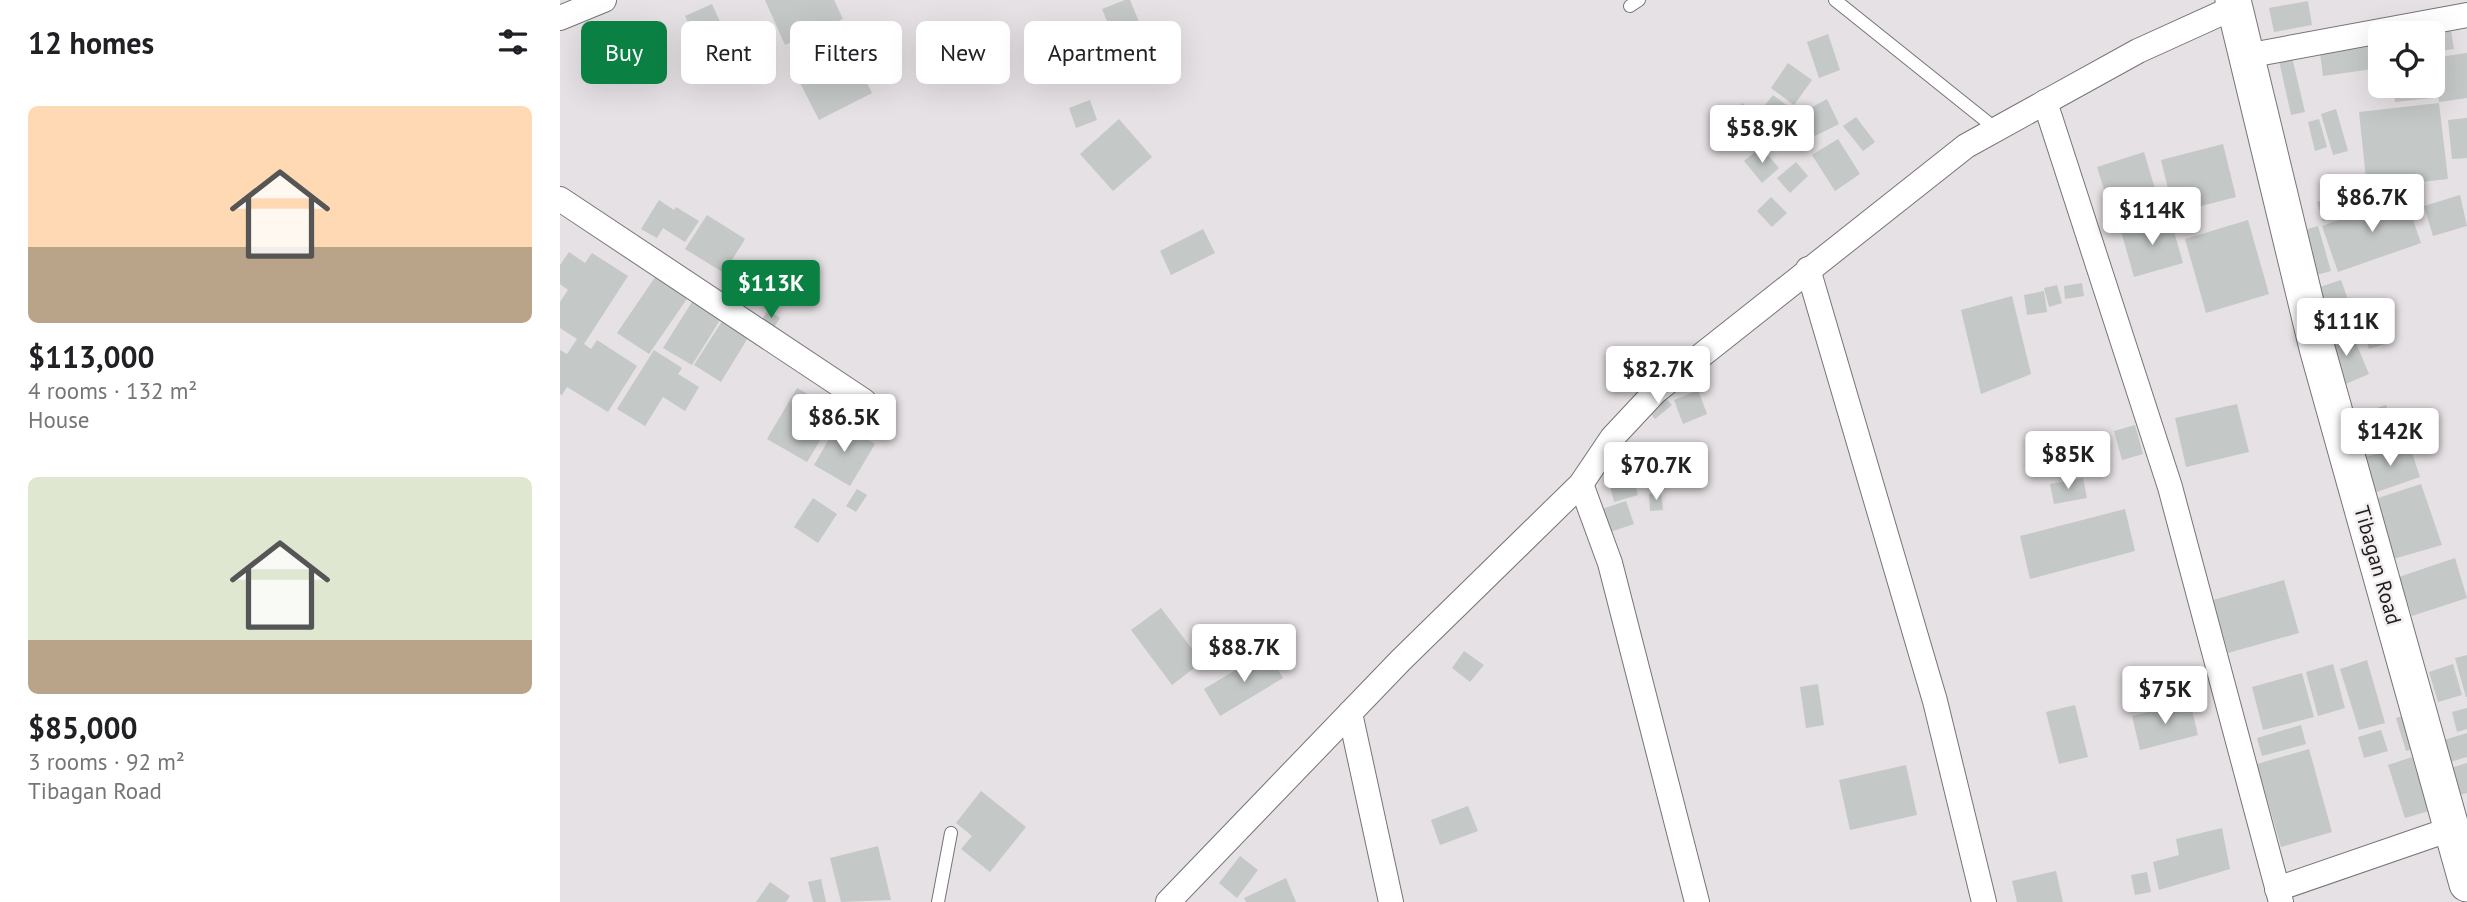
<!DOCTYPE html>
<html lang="en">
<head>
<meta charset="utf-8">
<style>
  :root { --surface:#fff; --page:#f2f2f2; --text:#202124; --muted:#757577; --accent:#0b8043 }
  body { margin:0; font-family:"PT Sans",sans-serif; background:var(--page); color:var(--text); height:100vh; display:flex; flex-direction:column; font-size:26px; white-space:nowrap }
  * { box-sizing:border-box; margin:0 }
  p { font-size:23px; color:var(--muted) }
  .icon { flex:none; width:38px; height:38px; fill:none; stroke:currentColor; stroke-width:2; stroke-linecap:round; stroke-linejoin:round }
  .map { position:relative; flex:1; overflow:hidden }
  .side { display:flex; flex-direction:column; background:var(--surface); width:560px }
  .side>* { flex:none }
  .banner { position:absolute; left:21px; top:21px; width:665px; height:63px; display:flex; gap:14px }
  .buttons { position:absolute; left:1808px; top:21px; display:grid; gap:14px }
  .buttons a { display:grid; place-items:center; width:77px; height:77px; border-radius:10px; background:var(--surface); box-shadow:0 7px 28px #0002; font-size:35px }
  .price { position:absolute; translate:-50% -60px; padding:0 16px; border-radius:7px; background:#fff; color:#222; font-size:23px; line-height:46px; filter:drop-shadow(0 2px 4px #0008) }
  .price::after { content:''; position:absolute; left:50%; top:42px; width:21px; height:16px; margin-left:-10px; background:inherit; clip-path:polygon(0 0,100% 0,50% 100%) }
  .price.active { background:var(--accent); color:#fff }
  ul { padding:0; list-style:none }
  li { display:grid; align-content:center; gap:14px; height:371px; padding:0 28px }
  li span { display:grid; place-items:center; height:217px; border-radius:10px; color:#555 }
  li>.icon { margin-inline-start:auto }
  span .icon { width:126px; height:126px; fill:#fffc; stroke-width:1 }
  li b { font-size:30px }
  h2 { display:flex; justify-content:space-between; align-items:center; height:84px; padding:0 28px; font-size:30px }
  .pill { padding:0 24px; border-radius:10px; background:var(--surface); box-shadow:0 7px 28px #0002; font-size:24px; line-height:63px }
  .pill.active { background:var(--accent); color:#fff }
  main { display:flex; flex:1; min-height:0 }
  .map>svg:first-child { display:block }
  .building { fill:#c4c8c6 }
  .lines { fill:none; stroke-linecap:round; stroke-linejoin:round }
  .service-casing { stroke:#777476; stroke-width:14 }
  .minor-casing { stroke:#777476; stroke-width:26 }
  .secondary-casing { stroke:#777476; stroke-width:37 }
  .service { stroke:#fff; stroke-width:12 }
  .minor { stroke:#fff; stroke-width:24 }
  .secondary { stroke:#fff; stroke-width:35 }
  .labels { text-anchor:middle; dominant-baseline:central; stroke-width:5; stroke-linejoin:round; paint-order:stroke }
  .street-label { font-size:21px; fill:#201e1f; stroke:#f3eff1 }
</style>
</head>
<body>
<main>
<section class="side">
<h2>12 homes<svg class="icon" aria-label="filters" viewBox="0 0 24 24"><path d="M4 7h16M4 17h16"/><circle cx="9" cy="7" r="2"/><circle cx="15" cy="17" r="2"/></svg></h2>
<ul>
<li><span style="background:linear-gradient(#ffd9b3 65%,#b9a48a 0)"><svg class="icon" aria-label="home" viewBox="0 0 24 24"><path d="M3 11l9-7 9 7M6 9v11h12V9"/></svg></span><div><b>$113,000</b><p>4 rooms · 132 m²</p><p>House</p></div></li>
<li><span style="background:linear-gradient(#dfe7d0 75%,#b9a48a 0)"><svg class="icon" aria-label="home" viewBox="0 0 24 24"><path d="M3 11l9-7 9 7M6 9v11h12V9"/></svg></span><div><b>$85,000</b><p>3 rooms · 92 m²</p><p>Tibagan Road</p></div></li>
</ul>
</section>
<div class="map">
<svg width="1907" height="902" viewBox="0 0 1907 902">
  <rect width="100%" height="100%" fill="#e6e1e4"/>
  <!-- building -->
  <g class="building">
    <path d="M205,0H274L283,19L225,45Z"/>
    <path d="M565,0H570L596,63L569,74L542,9Z"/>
    <path d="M1748,1L1752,25L1714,32L1709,8Z"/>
    <path d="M152,4L178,62L151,74L125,16Z"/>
    <path d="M1890,25L1894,49L1872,52V33Z"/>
    <path d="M1268,34L1280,70L1259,78L1247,42Z"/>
    <path d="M1820,38V68L1763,76L1759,46Z"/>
    <path d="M291,52L312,93L259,120L238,79Z"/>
    <path d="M1731,53L1745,112L1731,115L1718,56Z"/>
    <path d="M1907,53V98L1879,102L1873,58Z"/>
    <path d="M1228,63L1252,80L1234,105L1211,88Z"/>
    <path d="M1833,86H1871L1873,98L1835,102Z"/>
    <path d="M1213,95L1237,113L1225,127L1202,109Z"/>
    <path d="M1267,99L1279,124L1255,136L1243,112Z"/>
    <path d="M530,100L537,120L516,128L509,108Z"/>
    <path d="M1182,103L1216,129L1202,147L1169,121Z"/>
    <path d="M1879,103L1888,179L1807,188L1799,112Z"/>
    <path d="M1776,109L1788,151L1773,155L1761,114Z"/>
    <path d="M1296,117L1315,142L1303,151L1283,126Z"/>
    <path d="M1907,118V158L1892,159L1888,120Z"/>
    <path d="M559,119L592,157L553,191L520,154Z"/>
    <path d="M1759,119L1767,147L1755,151L1748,122Z"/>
    <path d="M1278,139L1300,174L1275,191L1252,155Z"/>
    <path d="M1663,144L1676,197L1614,213L1601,160Z"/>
    <path d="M1201,147L1219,168L1202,183L1184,161Z"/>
    <path d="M1584,152L1601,209L1555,224L1537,167Z"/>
    <path d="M1236,162L1248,176L1230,193L1217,178Z"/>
    <path d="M1788,191L1795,211L1763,221L1757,202Z"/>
    <path d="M1900,195L1907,226L1873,236L1864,206Z"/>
    <path d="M1211,197L1227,213L1212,227L1197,211Z"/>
    <path d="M1845,197L1861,243L1778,272L1762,226Z"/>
    <path d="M99,200L114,210L116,207L139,221L125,242L103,228L97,238L81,229Z"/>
    <path d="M147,215L185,239L164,273L125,249Z"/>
    <path d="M1610,217L1623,263L1574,277L1561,231Z"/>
    <path d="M1688,220L1709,294L1646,313L1625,239Z"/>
    <path d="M1758,226L1771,271L1749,277L1738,232Z"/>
    <path d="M643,229L655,253L611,275L600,251Z"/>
    <path d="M9,252L25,263L32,253L68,276L24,344L31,349L37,340L77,366L48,412L7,387L2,395L0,394V350L7,354L17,339L0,328V302L8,290L0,284V265Z"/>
    <path d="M100,270L133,290L89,354L57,333Z"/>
    <path d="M1781,280L1797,325L1770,335L1754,289Z"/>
    <path d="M1522,283L1524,296L1505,299L1504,286Z"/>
    <path d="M1497,285L1502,303L1489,307L1484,288Z"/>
    <path d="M1484,291L1487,312L1467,315L1464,295Z"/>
    <path d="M137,294L165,312L132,365L103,348Z"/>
    <path d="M1452,296L1471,374L1421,394L1401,310Z"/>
    <path d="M208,310L220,318L213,329L201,321Z"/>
    <path d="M1814,312L1825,344L1809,349L1799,317Z"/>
    <path d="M166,315L192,331L161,382L134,365Z"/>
    <path d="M1791,331L1809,374L1781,386L1763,342Z"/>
    <path d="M94,350L122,368L118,374L139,387L125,411L103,397L85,426L57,409Z"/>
    <path d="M237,388L278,411L247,462L207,439Z"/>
    <path d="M1138,390L1147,414L1123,424L1114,400Z"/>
    <path d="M1101,393L1112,405L1095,419L1085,406Z"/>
    <path d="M1677,404L1689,452L1626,467L1615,418Z"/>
    <path d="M1826,405L1838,442L1804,453L1792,416Z"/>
    <path d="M279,422L315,444L290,486L254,465Z"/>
    <path d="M1575,425L1583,454L1562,460L1554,431Z"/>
    <path d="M1849,443L1860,477L1811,494L1800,459Z"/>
    <path d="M1144,450L1145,468L1125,469L1123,452Z"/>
    <path d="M1070,467L1078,495L1054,502L1047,473Z"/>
    <path d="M1523,478L1527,498L1494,504L1490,484Z"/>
    <path d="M1861,484L1882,545L1833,559L1815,499Z"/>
    <path d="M297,489L307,495L296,512L286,506Z"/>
    <path d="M1101,492L1103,510L1090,511L1089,494Z"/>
    <path d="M253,498L277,514L258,543L234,527Z"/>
    <path d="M1066,501L1074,524L1050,532L1042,509Z"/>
    <path d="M1565,509L1575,551L1470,579L1460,536Z"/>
    <path d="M1895,558L1907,598L1852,616L1839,577Z"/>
    <path d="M1724,580L1739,633L1668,653L1653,600Z"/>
    <path d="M601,608L642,662L612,685L571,630Z"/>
    <path d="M707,651L723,678L660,716L644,689Z"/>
    <path d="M904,651L924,665L910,682L892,668Z"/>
    <path d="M1907,655V697H1906L1895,658Z"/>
    <path d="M1807,660L1825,723L1799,730L1780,669Z"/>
    <path d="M1773,664L1785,708L1758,716L1746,672Z"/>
    <path d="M1893,664L1902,695L1878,702L1869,672Z"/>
    <path d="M1742,673L1754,717L1703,730L1692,687Z"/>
    <path d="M1258,684L1264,725L1246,728L1240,687Z"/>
    <path d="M1630,702L1638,735L1580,750L1572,716Z"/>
    <path d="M1515,705L1528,757L1499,764L1486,712Z"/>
    <path d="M1907,708V729L1897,732L1892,712Z"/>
    <path d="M1851,713L1861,746L1846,751L1836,718Z"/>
    <path d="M1741,725L1746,744L1702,756L1697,738Z"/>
    <path d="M1821,730L1828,751L1804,758L1798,737Z"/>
    <path d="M1907,733V757L1890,762L1884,740Z"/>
    <path d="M1749,749L1772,832L1721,847L1697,764Z"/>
    <path d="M1852,757L1869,811L1845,818L1828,765Z"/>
    <path d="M1907,763V793L1899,795L1891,768Z"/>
    <path d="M1346,765L1357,815L1290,830L1279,780Z"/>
    <path d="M421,791L466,827L430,872L401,849L412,836L396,823Z"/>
    <path d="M908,806L918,831L880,845L871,820Z"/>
    <path d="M1662,828L1670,869L1599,890L1593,862L1619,855L1616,839Z"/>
    <path d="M318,846L331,900L281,902L270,858Z"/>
    <path d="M680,856L698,870L677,898L659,883Z"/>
    <path d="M1496,871L1503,902H1457L1452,881Z"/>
    <path d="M1587,872L1591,892L1575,895L1571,875Z"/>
    <path d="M726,878L736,902H686L684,898Z"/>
    <path d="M261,879L266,902H253L248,882Z"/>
    <path d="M210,882L230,896L226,902H196Z"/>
  </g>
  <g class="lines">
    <!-- service casing -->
    <g class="service-casing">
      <g id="service">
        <path d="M1275,0L1436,129"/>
        <path d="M1070,6L1079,0"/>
        <path d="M378,902L391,833"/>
      </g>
    </g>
    <!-- minor casing -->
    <g class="minor-casing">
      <g id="minor">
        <path d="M0,18L44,0"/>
        <path d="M1686,56L1907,15"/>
        <path d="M1485,102L1610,487L1721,902"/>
        <path d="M0,199L304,401"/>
        <path d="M1248,269L1375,701L1424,902"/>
        <path d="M1021,484L1050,563L1137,902"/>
        <path d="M790,713L831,902"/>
        <path d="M1717,889L1891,829"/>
        <path d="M608,902L841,660L1021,484L1052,438L1095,392L1406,146L1578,51L1675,7"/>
      </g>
    </g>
    <!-- secondary casing -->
    <g class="secondary-casing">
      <path id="secondary" d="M1673,0L1757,348L1907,884"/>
    </g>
    <!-- service -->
    <use href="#service" class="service"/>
    <!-- minor -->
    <use href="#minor" class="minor"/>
    <!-- secondary -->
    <use href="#secondary" class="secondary"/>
  </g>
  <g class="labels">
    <!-- street labels -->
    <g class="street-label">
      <text transform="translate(1818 565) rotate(74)">Tibagan Road</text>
    </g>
  </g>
</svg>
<div class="buttons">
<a><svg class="icon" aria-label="locate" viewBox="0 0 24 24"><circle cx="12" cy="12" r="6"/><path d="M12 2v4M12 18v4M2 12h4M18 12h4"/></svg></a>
</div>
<b class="price" style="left:1202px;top:165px">$58.9K</b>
<b class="price" style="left:1812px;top:234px">$86.7K</b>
<b class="price" style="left:1592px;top:247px">$114K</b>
<b class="price active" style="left:211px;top:320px">$113K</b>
<b class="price" style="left:1786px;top:358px">$111K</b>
<b class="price" style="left:1098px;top:406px">$82.7K</b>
<b class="price" style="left:284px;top:454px">$86.5K</b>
<b class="price" style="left:1830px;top:468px">$142K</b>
<b class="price" style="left:1508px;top:491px">$85K</b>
<b class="price" style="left:1096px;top:502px">$70.7K</b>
<b class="price" style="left:684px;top:684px">$88.7K</b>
<b class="price" style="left:1605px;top:726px">$75K</b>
<div class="banner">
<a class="pill active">Buy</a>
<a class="pill">Rent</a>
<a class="pill">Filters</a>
<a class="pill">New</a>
<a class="pill">Apartment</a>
</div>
</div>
</main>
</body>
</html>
